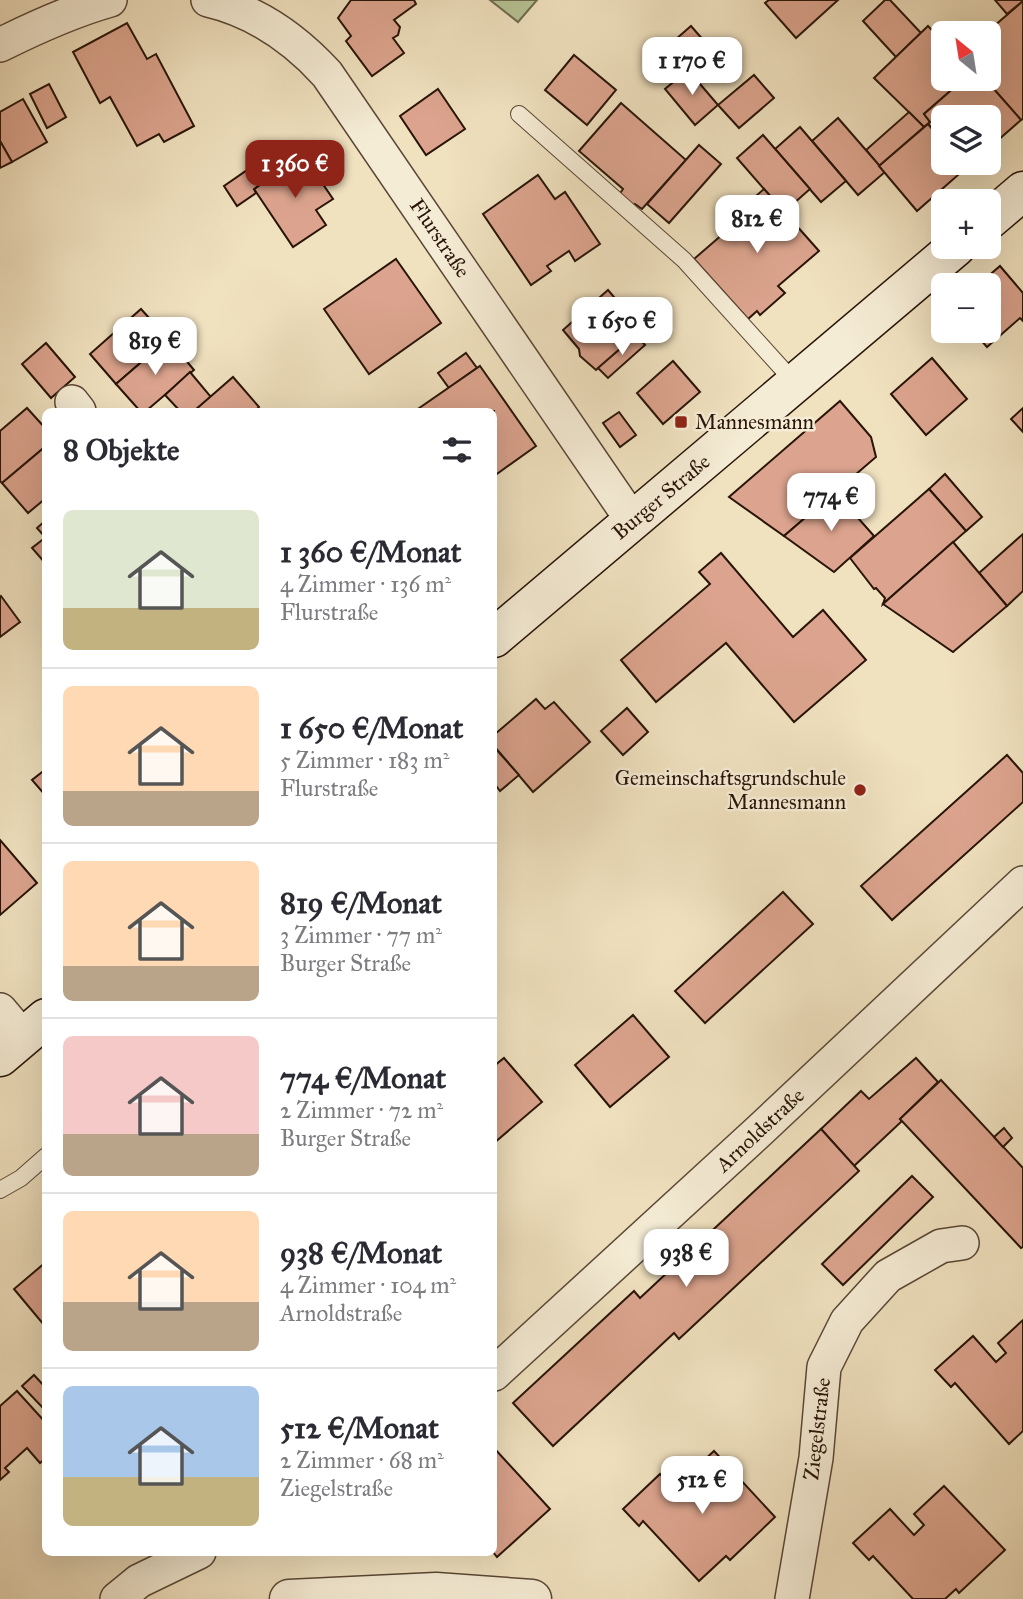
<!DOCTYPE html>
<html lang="de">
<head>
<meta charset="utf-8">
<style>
  :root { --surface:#fff; --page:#f2f2f3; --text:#2b2b33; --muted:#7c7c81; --line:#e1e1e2; --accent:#8f2418 }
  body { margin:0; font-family:"IM FELL Great Primer",serif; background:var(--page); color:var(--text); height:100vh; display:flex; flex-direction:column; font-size:26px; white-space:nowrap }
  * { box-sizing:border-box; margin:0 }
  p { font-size:23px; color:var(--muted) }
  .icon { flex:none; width:38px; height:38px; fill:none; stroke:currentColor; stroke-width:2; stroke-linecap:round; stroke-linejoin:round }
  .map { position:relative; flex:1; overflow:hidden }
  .drawer { position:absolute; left:42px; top:408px; width:455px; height:1148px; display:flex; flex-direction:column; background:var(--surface); border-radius:10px; box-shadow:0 7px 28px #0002 }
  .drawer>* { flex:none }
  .needle { width:46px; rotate:330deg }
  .fabs { position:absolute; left:931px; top:21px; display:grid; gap:14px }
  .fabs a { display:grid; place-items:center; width:70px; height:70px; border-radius:10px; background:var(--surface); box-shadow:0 7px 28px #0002; font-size:35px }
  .price { position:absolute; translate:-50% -60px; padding:0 16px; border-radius:14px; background:#fff; color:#222; font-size:23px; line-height:46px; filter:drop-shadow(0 2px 4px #0008) }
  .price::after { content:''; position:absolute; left:50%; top:42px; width:21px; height:16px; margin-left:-10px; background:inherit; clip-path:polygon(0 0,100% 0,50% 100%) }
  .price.active { background:var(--accent); color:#fff }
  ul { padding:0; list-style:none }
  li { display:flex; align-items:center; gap:21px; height:175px; padding:0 21px }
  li+li { border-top:2px solid var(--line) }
  li span { display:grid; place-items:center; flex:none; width:196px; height:140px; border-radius:10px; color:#555 }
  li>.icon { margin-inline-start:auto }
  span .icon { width:84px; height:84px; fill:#fffc; stroke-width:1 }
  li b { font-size:30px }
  h2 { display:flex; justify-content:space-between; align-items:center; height:84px; padding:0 21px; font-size:30px }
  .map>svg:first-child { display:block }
  .green { fill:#b7c394; stroke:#706c4e; stroke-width:2 }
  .building { fill:#dca48e; stroke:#281408; stroke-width:2 }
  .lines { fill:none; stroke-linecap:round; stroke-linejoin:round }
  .service-casing { stroke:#5a4736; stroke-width:18 }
  .minor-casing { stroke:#5a4736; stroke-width:36 }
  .tertiary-casing { stroke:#5a4736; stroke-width:41 }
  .secondary-casing { stroke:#281408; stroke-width:41 }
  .service { stroke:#f5ecd5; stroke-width:16 }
  .minor { stroke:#f5ecd5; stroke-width:33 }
  .tertiary { stroke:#f5ecd5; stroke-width:38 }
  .secondary { stroke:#f5ecd5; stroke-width:38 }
  .poi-dot { fill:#8f2418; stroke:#f5ecd5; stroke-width:2.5 }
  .labels { text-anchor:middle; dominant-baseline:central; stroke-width:5; stroke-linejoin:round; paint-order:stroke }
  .street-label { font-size:21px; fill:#281408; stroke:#f5ecd5 }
  .poi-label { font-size:21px; fill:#281408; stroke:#f5ecd5; text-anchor:start }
</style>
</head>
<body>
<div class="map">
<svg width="1023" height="1599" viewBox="0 0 1023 1599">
  <rect width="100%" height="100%" fill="#f0e1bf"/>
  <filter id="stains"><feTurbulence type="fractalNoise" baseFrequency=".00286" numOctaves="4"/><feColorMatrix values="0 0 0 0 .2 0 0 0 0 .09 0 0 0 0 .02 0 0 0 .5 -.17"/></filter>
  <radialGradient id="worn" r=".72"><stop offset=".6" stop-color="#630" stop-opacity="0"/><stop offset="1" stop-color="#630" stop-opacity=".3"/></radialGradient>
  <!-- green -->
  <path class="green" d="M490,0H537L518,22Z"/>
  <!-- building -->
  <g class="building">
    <path d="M351,0H414L416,4L394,20L400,27L398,35L393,38L404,53L372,76L346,41L351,36L338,18Z"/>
    <path d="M769,0H838L796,38L765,3Z"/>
    <path d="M885,0H890L921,33L896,57L863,21Z"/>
    <path d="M995,0H1023V1L1007,14Z"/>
    <path d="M1023,1V119L1021,120L985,79H989V65L991,63L989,61V33H986Z"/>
    <path d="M127,23L147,59L156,54L194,126L164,142L159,134L137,146L110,97L100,103L73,52Z"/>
    <path d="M691,26L711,49L688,70L668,46Z"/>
    <path d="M928,26L943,42V79H964L924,114L930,122L924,127L874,78Z"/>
    <path d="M574,55L616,90L587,125L545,90Z"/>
    <path d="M688,70L718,105L695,125L665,89Z"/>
    <path d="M754,75L774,98L739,128L718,105Z"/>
    <path d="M964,79H985L1021,120L989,148V117H943V142L928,124L930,122L924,114Z"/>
    <path d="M49,84L66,117L47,128L30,94Z"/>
    <path d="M438,89L465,129L426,155L400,116Z"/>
    <path d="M23,99L47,142L12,162L0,141V112Z"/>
    <path d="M621,103L686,160L642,209L635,204L632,207L619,195L623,189L579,151Z"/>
    <path d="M909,112L924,127L879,166L866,150Z"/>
    <path d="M838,118L885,172L858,195L812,141Z"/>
    <path d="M928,124L943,142V163H962L966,168L917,211L879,166Z"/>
    <path d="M800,127L846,181L821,202L775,149Z"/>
    <path d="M763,135L810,189L784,212L737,158Z"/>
    <path d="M0,141L12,162L0,168Z"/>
    <path d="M699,145L721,164L669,223L647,204Z"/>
    <path d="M303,155L333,199L316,210L326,225L293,247L254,189Z"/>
    <path d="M253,166L264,182L254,189L256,193L237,206L224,186Z"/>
    <path d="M538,175L555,199L565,192L600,244L575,261L569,251L547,266L551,271L531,285L483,214Z"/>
    <path d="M764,189L819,251L778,286L785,293L760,315L757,311L748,319L694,259L738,221L733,216Z"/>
    <path d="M396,259L441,323L369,374L324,309Z"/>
    <path d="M1000,266L1023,293V321L1020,318L987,347L973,331H989V285H978Z"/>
    <path d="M608,290L642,330L596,370L580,356L579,349L563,330Z"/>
    <path d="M141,309L168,339L116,384L90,354Z"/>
    <path d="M636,335L645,345L608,378L598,368Z"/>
    <path d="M168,339L194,370L146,411H140L116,384Z"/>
    <path d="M46,343L75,377L51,398L22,364Z"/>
    <path d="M466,353L477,368L449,388L438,373Z"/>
    <path d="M932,358L967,399L926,435L891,394Z"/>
    <path d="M673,361L700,392L663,424L637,393Z"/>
    <path d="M480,366L536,446L494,476V411H415Z"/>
    <path d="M190,372L211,397L194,411H180L165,395Z"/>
    <path d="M233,377L259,407L255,411H194Z"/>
    <path d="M840,401L871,437L876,457L784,536L729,497Z"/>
    <path d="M27,408L46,429V446L2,483L0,481V431Z"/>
    <path d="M1023,408V432L1011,419Z"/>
    <path d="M619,412L636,435L620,447L603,423Z"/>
    <path d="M46,446V498L28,513L2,483Z"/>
    <path d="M945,474L982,517L966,531L929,489Z"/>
    <path d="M929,489L966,531L883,604L885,598L876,588L874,589L850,558Z"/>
    <path d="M835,492L874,536L834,572L784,536Z"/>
    <path d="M46,520V537H45L37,528Z"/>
    <path d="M1023,534V591L1007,606L979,573Z"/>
    <path d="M46,537V564L32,548Z"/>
    <path d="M953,542L1007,606L953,652L883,604Z"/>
    <path d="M721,553L793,637L823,610L866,660L794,722L726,643L656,702L621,660L710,584L699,572Z"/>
    <path d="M1,596L20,622L0,637V597Z"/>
    <path d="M536,699L545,709L554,702L590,742L533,792L494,746V735Z"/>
    <path d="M627,708L648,732L623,755L601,731Z"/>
    <path d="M495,748L519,775L500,791L494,783Z"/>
    <path d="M1007,755L1023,773V802L892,920L861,886Z"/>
    <path d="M46,769V796L32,780Z"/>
    <path d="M0,840L37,883L0,915Z"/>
    <path d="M783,892L813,924L705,1023L675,991Z"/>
    <path d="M633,1015L669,1057L610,1107L575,1065Z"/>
    <path d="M504,1058L542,1102L494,1143V1066Z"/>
    <path d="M916,1058L938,1082L900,1119L902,1121L854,1166L821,1129L861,1091L869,1099Z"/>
    <path d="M941,1080L1023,1168V1247L1021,1248L900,1119Z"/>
    <path d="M1004,1128L1012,1138L1003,1147L994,1137Z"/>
    <path d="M821,1129L859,1171L679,1339L674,1333L553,1446L513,1403L634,1291L640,1298Z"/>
    <path d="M912,1176L933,1197L843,1285L822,1264Z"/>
    <path d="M46,1262V1324L44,1325L14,1289Z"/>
    <path d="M1023,1320V1431L1009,1444L955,1383L951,1387L935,1370L973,1336L996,1362L1006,1353L998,1343Z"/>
    <path d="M34,1375L46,1388V1406L43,1408L22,1386Z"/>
    <path d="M17,1391L46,1423V1458L40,1463L27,1448L5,1468L9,1472L0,1480V1406Z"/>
    <path d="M494,1448L550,1509L497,1557L493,1552Z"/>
    <path d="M714,1451L775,1517L730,1560L726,1556L699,1581L643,1521L639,1526L623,1509L660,1474L683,1498L694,1489L684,1479Z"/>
    <path d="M944,1486L1005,1550L959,1593L956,1589L945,1599H913L873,1556L869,1560L853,1543L890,1509L914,1535L924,1525L914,1514Z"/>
  </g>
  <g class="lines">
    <!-- service casing -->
    <g class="service-casing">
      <g id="service">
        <path d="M519,114L684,260L796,384"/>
        <path d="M0,1190L21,1178L46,1156"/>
      </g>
    </g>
    <!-- minor casing -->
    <g class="minor-casing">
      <g id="minor">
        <path d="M208,0C255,11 295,39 327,74L632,520"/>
        <path d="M0,45C36,27 71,11 110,0"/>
        <path d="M72,402L79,411"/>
        <path d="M0,1010L23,1037"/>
        <path d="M494,1374L758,1132L1023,883"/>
        <path d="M117,1599L139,1581L199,1552"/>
        <path d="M792,1599L816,1458L824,1367L847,1321L888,1276L941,1246L962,1243"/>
      </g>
    </g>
    <!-- tertiary casing -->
    <g class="tertiary-casing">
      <path id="tertiary" d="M289,1599L436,1592L532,1599"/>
    </g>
    <!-- secondary casing -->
    <g class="secondary-casing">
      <g id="secondary">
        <path d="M989,220L1023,191"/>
        <path d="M494,638L956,247"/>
        <path d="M0,1057L46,1018"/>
      </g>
    </g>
    <!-- service -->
    <use href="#service" class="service"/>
    <!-- minor -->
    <use href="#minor" class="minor"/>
    <!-- tertiary -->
    <use href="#tertiary" class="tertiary"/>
    <!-- secondary -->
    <use href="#secondary" class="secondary"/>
  </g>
  <!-- markers -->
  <g class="poi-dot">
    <rect x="674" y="415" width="14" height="14" rx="3.5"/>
    <circle cx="860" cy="790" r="7"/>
  </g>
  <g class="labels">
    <!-- street labels -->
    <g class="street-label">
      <text transform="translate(440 238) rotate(56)">Flurstraße</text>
      <text transform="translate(661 497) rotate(-40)">Burger Straße</text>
      <text transform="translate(760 1130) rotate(-43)">Arnoldstraße</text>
      <text transform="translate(817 1429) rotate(-83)">Ziegelstraße</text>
    </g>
    <!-- poi labels -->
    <g class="poi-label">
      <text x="695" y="422">Mannesmann</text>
      <text x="846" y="778" text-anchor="end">Gemeinschaftsgrundschule<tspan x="846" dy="24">Mannesmann</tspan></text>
    </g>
  </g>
  <rect width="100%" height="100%" filter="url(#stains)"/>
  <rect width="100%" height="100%" fill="url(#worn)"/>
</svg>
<div class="fabs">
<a><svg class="needle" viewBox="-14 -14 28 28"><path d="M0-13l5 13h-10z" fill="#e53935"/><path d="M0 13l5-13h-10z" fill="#7c7c81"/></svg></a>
<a><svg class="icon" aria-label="layers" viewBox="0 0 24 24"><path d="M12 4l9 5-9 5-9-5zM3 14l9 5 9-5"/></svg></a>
<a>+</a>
<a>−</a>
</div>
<b class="price" style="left:692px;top:97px">1 170 €</b>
<b class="price active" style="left:295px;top:200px">1 360 €</b>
<b class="price" style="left:757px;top:255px">812 €</b>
<b class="price" style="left:622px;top:357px">1 650 €</b>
<b class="price" style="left:155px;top:377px">819 €</b>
<b class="price" style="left:831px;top:533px">774 €</b>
<b class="price" style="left:686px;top:1289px">938 €</b>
<b class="price" style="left:702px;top:1516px">512 €</b>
<section class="drawer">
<h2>8 Objekte<svg class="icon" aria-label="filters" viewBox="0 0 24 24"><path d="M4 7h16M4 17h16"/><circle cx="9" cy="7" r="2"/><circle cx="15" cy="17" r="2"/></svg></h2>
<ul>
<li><span style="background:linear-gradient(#dfe7d0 70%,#c2b280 0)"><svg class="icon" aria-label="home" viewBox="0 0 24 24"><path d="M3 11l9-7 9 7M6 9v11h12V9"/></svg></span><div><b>1 360 €/Monat</b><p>4 Zimmer · 136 m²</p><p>Flurstraße</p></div></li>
<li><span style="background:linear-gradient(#ffd9b3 75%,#b9a48a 0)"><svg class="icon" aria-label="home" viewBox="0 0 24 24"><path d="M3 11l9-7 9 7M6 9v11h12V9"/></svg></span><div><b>1 650 €/Monat</b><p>5 Zimmer · 183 m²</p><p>Flurstraße</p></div></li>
<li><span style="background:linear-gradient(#ffd9b3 75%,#b9a48a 0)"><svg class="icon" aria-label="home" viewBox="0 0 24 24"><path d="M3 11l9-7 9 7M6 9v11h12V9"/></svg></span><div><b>819 €/Monat</b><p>3 Zimmer · 77 m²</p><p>Burger Straße</p></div></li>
<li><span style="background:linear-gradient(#f6c9c9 70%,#b9a48a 0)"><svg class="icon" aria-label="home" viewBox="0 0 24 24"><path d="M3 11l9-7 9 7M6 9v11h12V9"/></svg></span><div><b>774 €/Monat</b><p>2 Zimmer · 72 m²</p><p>Burger Straße</p></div></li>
<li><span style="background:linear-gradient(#ffd9b3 65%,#b9a48a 0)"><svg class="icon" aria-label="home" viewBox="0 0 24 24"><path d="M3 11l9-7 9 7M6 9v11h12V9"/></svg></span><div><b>938 €/Monat</b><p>4 Zimmer · 104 m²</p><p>Arnoldstraße</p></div></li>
<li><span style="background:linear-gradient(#a9c7e8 65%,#c2b280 0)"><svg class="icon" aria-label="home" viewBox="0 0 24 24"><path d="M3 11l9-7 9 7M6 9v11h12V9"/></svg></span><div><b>512 €/Monat</b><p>2 Zimmer · 68 m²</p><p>Ziegelstraße</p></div></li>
</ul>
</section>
</div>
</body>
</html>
